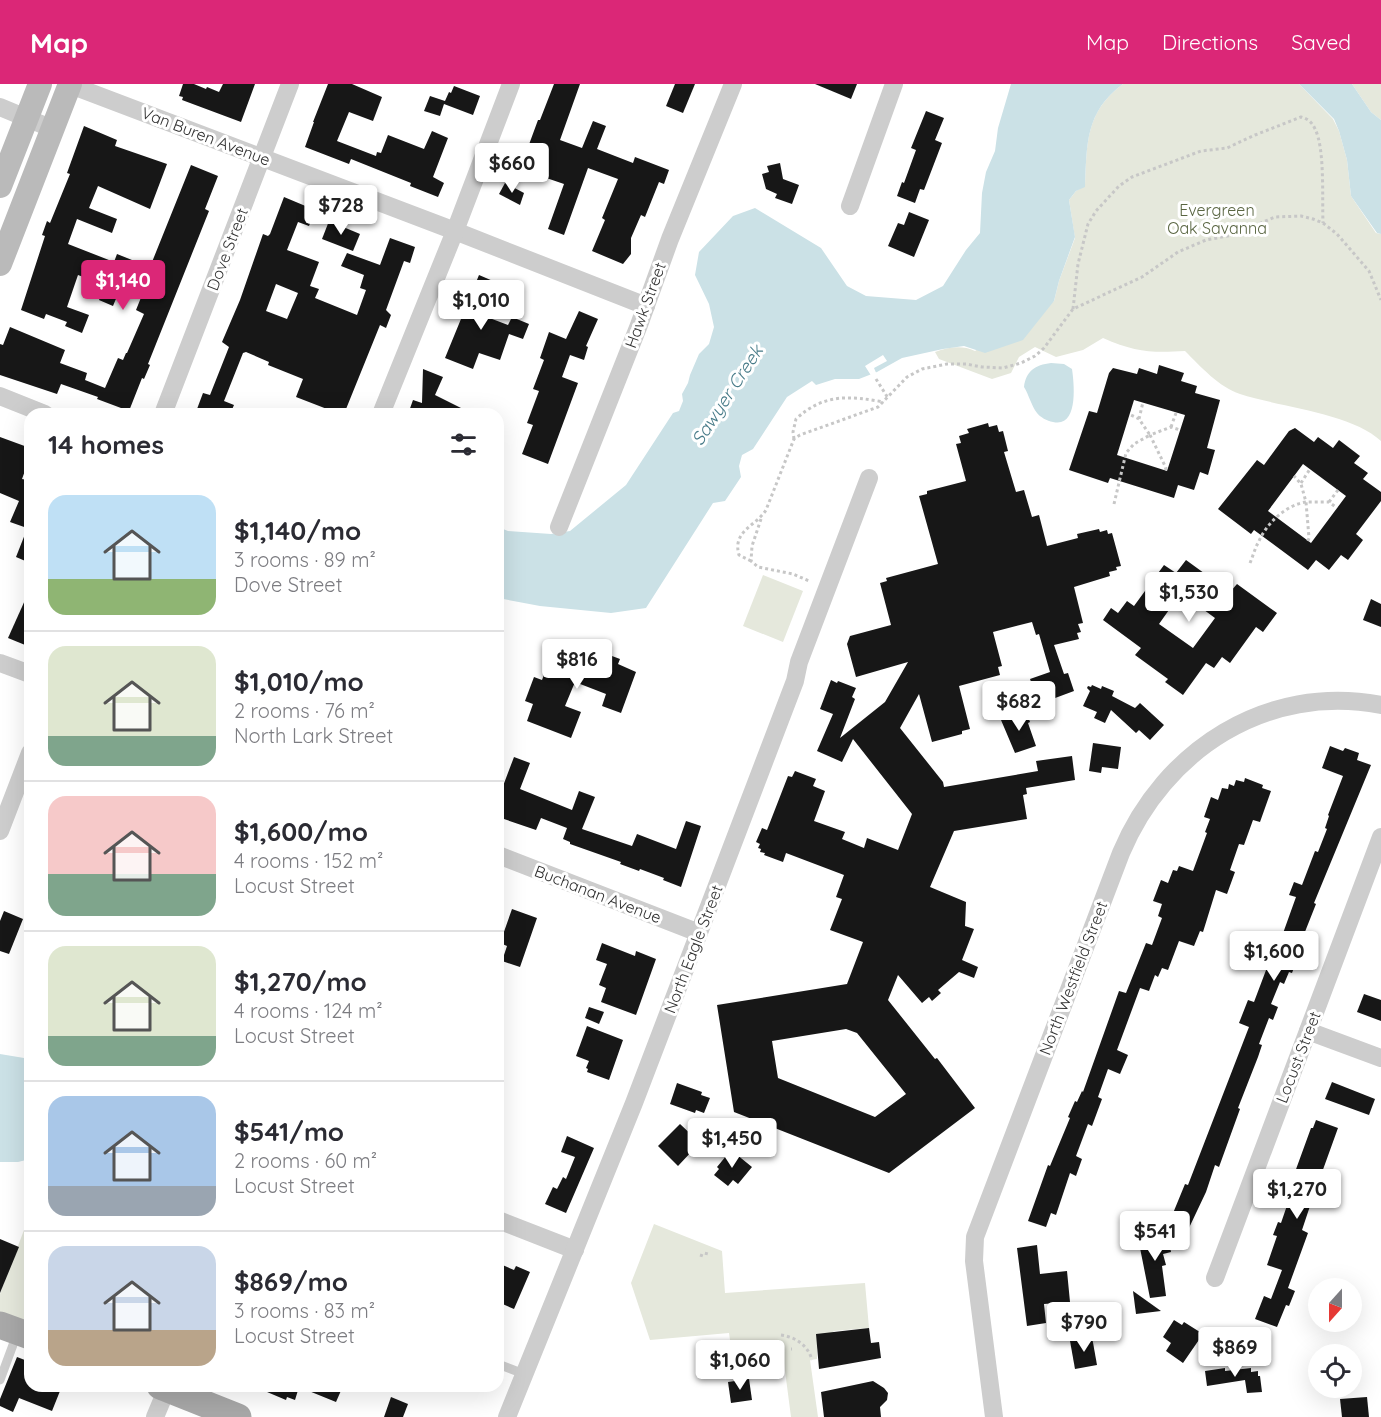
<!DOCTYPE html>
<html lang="en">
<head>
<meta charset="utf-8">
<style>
  :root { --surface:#fff; --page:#f2f2f3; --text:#2b2b33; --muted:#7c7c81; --line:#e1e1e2; --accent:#db2777 }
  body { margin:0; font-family:Quicksand,sans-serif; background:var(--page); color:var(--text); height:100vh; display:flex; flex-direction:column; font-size:22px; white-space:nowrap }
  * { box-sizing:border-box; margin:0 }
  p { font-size:20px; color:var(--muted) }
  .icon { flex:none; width:33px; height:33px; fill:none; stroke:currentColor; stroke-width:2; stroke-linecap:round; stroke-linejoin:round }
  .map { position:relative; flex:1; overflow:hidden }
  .panel { position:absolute; left:24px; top:324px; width:480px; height:984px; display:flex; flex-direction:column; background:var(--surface); border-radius:18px; box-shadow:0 6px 24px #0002 }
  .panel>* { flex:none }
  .needle { width:39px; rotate:201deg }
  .fabs { position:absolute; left:1308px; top:1194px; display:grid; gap:12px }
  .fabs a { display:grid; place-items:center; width:54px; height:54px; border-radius:50%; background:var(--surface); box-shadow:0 6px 24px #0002; font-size:30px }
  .price { position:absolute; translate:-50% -51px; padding:0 14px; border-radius:6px; background:#fff; color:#222; font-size:20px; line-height:39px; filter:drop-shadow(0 2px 3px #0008) }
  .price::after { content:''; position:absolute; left:50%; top:36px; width:18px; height:14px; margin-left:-9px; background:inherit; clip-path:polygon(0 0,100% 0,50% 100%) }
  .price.selected { background:var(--accent); color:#fff }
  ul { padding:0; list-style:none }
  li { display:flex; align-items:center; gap:18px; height:150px; padding:0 24px }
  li+li { border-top:2px solid var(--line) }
  li span { display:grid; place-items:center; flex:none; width:168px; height:120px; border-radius:18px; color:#555 }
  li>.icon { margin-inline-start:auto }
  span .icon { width:72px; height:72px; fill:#fffc; stroke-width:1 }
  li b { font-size:26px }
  h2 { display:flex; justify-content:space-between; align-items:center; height:72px; padding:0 24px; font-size:26px }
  header { display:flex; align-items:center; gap:36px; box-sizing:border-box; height:84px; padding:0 30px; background:var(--accent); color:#fff }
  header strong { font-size:28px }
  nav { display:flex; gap:33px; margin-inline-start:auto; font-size:21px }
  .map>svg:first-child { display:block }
  .green { fill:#e5e8dc }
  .water { fill:#cbe1e6 }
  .pier { fill:#fff }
  .building { fill:#171717; fill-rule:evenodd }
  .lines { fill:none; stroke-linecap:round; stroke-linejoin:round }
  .path { stroke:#c7c7c7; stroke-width:3; stroke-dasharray:3 3; stroke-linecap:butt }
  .lane { stroke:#cdcdcd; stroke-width:9 }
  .street { stroke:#cdcdcd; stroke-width:18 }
  .secondary { stroke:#bababa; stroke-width:24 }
  .primary { stroke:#a8a8a8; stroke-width:27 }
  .labels { text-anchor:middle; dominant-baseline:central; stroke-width:6; stroke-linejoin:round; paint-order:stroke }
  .street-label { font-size:16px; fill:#303030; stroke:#fff }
  .park-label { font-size:16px; fill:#5a6642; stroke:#fff }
  .water-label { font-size:18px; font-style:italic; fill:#477b88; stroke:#fff }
</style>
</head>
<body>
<header>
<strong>Map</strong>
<nav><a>Map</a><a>Directions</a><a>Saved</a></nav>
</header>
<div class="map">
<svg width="1381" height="1333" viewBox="0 0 1381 1333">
  <rect width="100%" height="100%" fill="#fff"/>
  <!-- green -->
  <g class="green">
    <path d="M1123,0H1299L1333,35L1339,47L1347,76L1351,112L1376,149L1381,150V357C1352,329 1279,323 1240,310C1219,303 1201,283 1185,267C1151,269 1135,268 1103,254L1083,266L1056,273L1035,263L1019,273L1011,289L992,295L939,275L935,268C949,263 962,261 975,267L1054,217L1059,197L1075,154L1069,116L1076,107L1085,102C1087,60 1085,28 1123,0Z"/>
    <path d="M1352,0H1381V36L1371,28Z"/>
    <path d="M763,491L803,507L783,558L743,542Z"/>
    <path d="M30,1130V1251L0,1240V1210Z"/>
    <path d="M654,1140L722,1167L725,1209L865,1199L869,1244L834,1247L817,1265V1275L810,1276L818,1333H791L784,1279L734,1284L729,1249L650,1256L631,1199Z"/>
  </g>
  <!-- water -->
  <g class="water">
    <path d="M1011,0H1123C1085,28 1087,60 1085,103L1076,107L1069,116L1075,153L1059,197L1054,217L1023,256L985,269L964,262L943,265L902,274L877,288L859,295H835L816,301L812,297L787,313L753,365L742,371L739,382L741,393L725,417L713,419L646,524L611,529L540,522L498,514V443L508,447L551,450L570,447L626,401L673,329L679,327L683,317L682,310L688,299L690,291L699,270L709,260L714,243L709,220L695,191L699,168L733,132L755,124L821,164L847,202L866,212L916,216L943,202L966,166L980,149L982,109L986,88L995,67L998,44Z"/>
    <path d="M1299,0H1352L1371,28L1381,36V150L1377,149L1351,112L1347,76L1339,47L1334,35Z"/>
    <path d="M1051,279L1064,280L1072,285C1074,299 1079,344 1053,338C1047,337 1040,333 1037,329C1031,321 1029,311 1024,303C1026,287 1035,281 1051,279Z"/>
    <path d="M0,970L30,975V1075L18,1078H0Z"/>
  </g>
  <!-- pier -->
  <path class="pier" d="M883,271L887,277L874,284L877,291L872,293L865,282Z"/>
  <!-- building -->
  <g class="building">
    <path d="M183,0H194L206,5L207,3L219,8L223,0H255L241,38L182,16L183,13L179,12Z"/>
    <path d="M328,0H352L382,13L373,37L349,28L337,57L376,72L377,68L381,69L388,51L424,65L432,47L448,54L433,93L444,99L438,113L410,102L411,99L351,75L349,80L305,63L314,38H313Z"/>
    <path d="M554,0H580L560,56L582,64L593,37L606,42L597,65L633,79L635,73L669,86L664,100L659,98L645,133L641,131L631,154V170L623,180L592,167L605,136L602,134L618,95L588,84L564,151L548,145L564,100L520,85L538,36H540Z"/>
    <path d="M675,0H695L683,29L666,22Z"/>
    <path d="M815,0H857L851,15Z"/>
    <path d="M454,2L480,12L473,31L444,20L440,32L424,27L430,12L445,17L449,8L451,9Z"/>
    <path d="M926,27L944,34L935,56L942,59L924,106L920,105L915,119L897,112L902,98L904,99L916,66L911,64Z"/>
    <path d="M84,42L117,56L115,62L167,80L150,125L98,102L89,124L117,135L112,149L77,135L68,160L114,178L117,170L132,176L113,222L99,216L105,201L78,191L67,223L89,231L82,249L65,242L67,238L46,230L44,235L21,226L45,152L42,151L47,137L50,139L70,90L67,89Z"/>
    <path d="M780,79L783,95L799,101L792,120L775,114L777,110L766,105L762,90L769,88L767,82Z"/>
    <path d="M191,81L218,92L205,125L209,127L148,280L150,281L144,295L142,294L129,327L97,315L98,313L61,300L57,310L0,291V260L3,261L10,243L65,266L60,279L87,289L85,296L105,304L118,274L123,276L126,269H127L144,230L136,226L142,211L144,212L153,190L148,188Z"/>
    <path d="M505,99L524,109L520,121L499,110Z"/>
    <path d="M284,113L315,126L309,142L298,138L287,166L319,178L310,202L319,205L315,214L357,231L366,206L360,204L364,191L341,182L347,169L380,181L390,154L415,163L410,179L404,177L386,226L391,231L386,244L380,241L344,330H324L327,325L296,313L303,295L268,281L269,278L246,268L243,269L224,317L234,321L230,330H212L197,325L203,309L210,311L229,263L222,258L240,216L263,150L268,152L270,150ZM276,200L298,209L287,235L266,227Z"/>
    <path d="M909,128L929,136L914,173L888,162L898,139L904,141Z"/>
    <path d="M329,137L360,150L353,167L322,155Z"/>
    <path d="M479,191L493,197L479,230L508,241L512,233L529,240L523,255L509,250L500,276L479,269L473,285L445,274Z"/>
    <path d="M579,227L598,235L586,262L588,263L584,276L570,271L562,293L578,299L548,380L522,370L533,341L527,339L539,307L533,305L544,276L540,274L549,248L566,255Z"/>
    <path d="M1159,281L1184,289L1181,297L1197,302L1195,309L1220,316L1207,364L1215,366L1208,391L1200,388L1194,406L1178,401L1174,414L1110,394L1108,399L1069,386L1089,327L1097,329L1109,289L1113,284L1137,290L1139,284L1157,290ZM1134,316L1185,331L1167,387L1117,371Z"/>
    <path d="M423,285L443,293L435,311L473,330H408L413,316L422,319Z"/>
    <path d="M988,339L989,343L997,341L999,348L1003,347L1008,367L1004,368L1016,408L1024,406L1032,433L1039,431L1047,462L1078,454L1077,450L1099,445L1100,448L1107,446L1108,450L1112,449L1121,482L1116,483L1117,486L1109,488L1110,492L1074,503L1083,539L1078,540L1081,548L1077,549L1079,555L1054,561L1064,590L1068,589L1074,607L1039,620L1030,595L1050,588L1039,550L1036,551L1032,538L993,548L1002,582L998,583L1000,591L959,602L970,645L962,647V650L932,658L919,610L900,644L943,698L944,703L1038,687L1036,677L1072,672L1075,696L1026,704L1027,710L1023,711L1027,735L954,747L930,803L966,818L965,842L974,845L962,876L978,883L974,894L959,888L938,906L941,909L932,917L929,913L922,919L898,891L888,916L935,975L937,974L975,1024L889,1089L734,1028L717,921L847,900L863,858L830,846L842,815L836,813L844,791L786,769L783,778L764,771L765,769L760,768L761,765L758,764L760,760L756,758L762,744L767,746L788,692L792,693L795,687L816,695L813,702L825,707L814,737L845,748L842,755L864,764L867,754L898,766L912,730L853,655L842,678L817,667L833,630L820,625L831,596L837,599L838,597L856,604L852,613L855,615L840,654L885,618L908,578L856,593L847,560L850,552L891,541L880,499L887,497L886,494L938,480L919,412L927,410V407L966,397L956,360L961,359L959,352L969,349L967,345ZM846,945L857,949L906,1010L875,1033L778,994L772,957Z"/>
    <path d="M1295,344L1314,358L1318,353L1333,364L1339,356L1360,372L1354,379L1368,389L1363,395L1381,408V417L1356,450L1363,456L1348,476L1341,471L1329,486L1316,476L1308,486L1254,446L1251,450L1218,425L1257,376L1264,381L1289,347ZM1303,380L1346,412L1311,459L1268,427Z"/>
    <path d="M0,353L30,364V373L22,395L27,396L30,390V437L27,444L10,438L19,417L0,409Z"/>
    <path d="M29,440H30V479L16,473Z"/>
    <path d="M1186,476L1230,508L1237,500L1277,529L1263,548L1256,543L1230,579L1222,573L1214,584L1206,579L1183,611L1165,598L1168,595L1135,571L1141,564L1103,536L1111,524L1118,529L1127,517L1134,522L1164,481L1176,489ZM1181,509L1215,534L1193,564L1159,540Z"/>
    <path d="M30,505V563L8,554Z"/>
    <path d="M1371,515L1381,520V543L1363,536Z"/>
    <path d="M576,566L594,573L596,566L620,575L618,580L636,588L621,629L602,622L606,610L575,598L565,622L581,628L571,654L527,637L533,620L525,617L534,593L542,596L549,578L569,586Z"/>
    <path d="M1092,601L1101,605L1102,602L1114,607L1112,612L1135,624L1140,619L1164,641L1150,656L1139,646L1136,649L1111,626L1105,639L1094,634L1097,628L1083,622L1090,607L1087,604L1088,602L1091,603Z"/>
    <path d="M1026,627L1030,638L1028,639L1036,662L1015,669L1001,636Z"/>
    <path d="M1093,659L1121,663L1118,685L1102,683L1101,689L1089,687Z"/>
    <path d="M1330,662L1343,667L1345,664L1359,669L1357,676L1371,681L1314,819L1316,820L1295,873H1298L1292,889L1289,888L1284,900L1280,898L1271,920L1278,923L1273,936L1269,934L1259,960L1262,961L1258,973L1238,1024L1240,1025L1219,1083L1215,1081L1206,1108L1188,1146L1169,1139L1185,1100L1188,1101L1249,943L1239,939L1248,916L1254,918L1274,865L1277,866L1296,813L1289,811L1294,798L1302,801L1315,767L1318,768L1327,745L1325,744L1329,732L1328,731L1343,692L1322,684Z"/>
    <path d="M514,673L530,679L520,705L572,726L579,707L595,713L582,745L632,762L637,750L676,765L686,737L701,742L681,803L663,796L664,794L640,785L639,787L620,780L621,778L570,760V758L563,755L567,744L541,734L536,746L498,733V700L503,702Z"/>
    <path d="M1245,694L1263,701L1262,704L1271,707L1260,738L1253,736L1244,761L1239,760L1230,786L1235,788L1227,810L1216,806L1203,848L1200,847L1194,862L1179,857L1168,886L1162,884L1158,893L1155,891L1149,907L1140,904L1117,966L1128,971L1120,990L1108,985L1098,1013L1102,1015L1092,1042L1088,1040L1076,1072L1082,1075L1076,1092L1070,1089L1056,1131L1051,1129L1046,1143L1028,1137L1048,1081L1050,1082L1070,1034L1068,1033L1075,1017L1077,1018L1082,1007L1083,1008L1119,907L1126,909L1146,859L1152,861L1162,834L1158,832L1162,820L1153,817L1161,796L1168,799L1173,786L1177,787L1179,782L1193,787L1207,749L1205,748L1210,735L1204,733L1211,713L1218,716L1222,704L1228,705L1229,700L1234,702L1236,696L1244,698Z"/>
    <path d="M512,825L537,834L520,883L502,877L507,862L500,859Z"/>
    <path d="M4,827L23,835L9,870L0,867V837Z"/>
    <path d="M602,859L635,872L636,867L656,875L636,931L601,918L606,904L599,901L607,880L596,876Z"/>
    <path d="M1364,910L1381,916V937L1357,928Z"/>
    <path d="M589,923L604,928L599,940L585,934Z"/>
    <path d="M587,942L623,956L609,996L587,988L588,985L586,984L589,977L576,972Z"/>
    <path d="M1332,998L1375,1015L1369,1031L1325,1015Z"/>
    <path d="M677,999L702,1008L701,1011L710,1014L704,1029L696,1026L695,1029L670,1020Z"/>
    <path d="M1316,1036L1338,1044L1316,1105L1326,1109L1321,1123L1311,1119L1302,1146L1308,1149L1288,1204L1295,1207L1289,1222L1286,1221L1277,1243L1255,1235L1264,1212L1271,1215L1282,1186L1267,1181L1277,1152L1273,1151L1278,1138L1281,1139L1294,1101L1291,1099L1311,1044H1313Z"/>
    <path d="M680,1040L696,1055L690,1061L694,1065L678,1082L658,1062Z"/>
    <path d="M567,1052L594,1064L566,1129L545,1120L553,1103L557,1105L563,1093L566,1095L575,1073L561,1068Z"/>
    <path d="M731,1066L752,1083L738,1100L733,1096L728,1102L714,1091L719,1085L717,1083Z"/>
    <path d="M1167,1147L1171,1168L1163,1170L1166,1181L1162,1182L1166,1212L1150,1214L1138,1154Z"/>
    <path d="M0,1155L19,1163L0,1209Z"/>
    <path d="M1037,1161L1040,1190L1067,1187L1070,1218L1044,1220L1046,1239L1027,1242L1017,1164Z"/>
    <path d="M498,1179L514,1186L516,1182L530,1188L514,1225L498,1218Z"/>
    <path d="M1133,1207L1161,1227L1136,1230Z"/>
    <path d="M1174,1236L1182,1241L1184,1238L1203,1250L1183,1279L1166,1267L1171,1259L1163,1253Z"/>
    <path d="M869,1244L871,1259L879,1258L881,1274L819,1285L816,1250Z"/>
    <path d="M1092,1253L1097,1281L1075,1285L1070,1257Z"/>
    <path d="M17,1273L30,1278V1302H62L52,1327L19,1314L13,1328L0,1322V1315Z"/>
    <path d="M1225,1284V1287L1251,1284V1288L1258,1287V1292H1260L1262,1308L1247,1309L1245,1296L1207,1302L1205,1287Z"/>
    <path d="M749,1295L752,1316L731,1319L728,1298Z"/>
    <path d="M873,1297L884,1304L888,1309L887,1316L880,1323L881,1333H824L821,1308Z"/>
    <path d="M253,1302H343L336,1318L299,1303L295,1316L287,1313L286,1316Z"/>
    <path d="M391,1313L408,1320L403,1333H384Z"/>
    <path d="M1367,1313L1369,1333H1342L1340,1315Z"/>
  </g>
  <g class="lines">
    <!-- path -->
    <g class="path">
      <path d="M1073,225L1078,180L1088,140L1096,127L1119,102L1132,93L1201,67L1227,64L1255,51L1301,33C1308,35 1312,38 1315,45C1325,64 1322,115 1323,139"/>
      <path d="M876,295L888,314"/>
      <path d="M1139,335L1143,318"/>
      <path d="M1171,343L1176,329"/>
      <path d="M794,355L793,348L796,335C824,309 850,312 884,318"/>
      <path d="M1165,386L1166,384L1150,351L1171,343L1180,346"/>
      <path d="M1301,399L1310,385"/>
      <path d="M1329,418L1338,406"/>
      <path d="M1114,420L1126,369L1134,360L1150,351L1139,335L1129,330"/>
      <path d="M761,435L752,462L751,477L758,483L793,490L809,497"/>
      <path d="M1308,457L1309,454L1306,418H1329L1337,424"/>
      <path d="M751,477L739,471C732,447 756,442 766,426L794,355L800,351L878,323L907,293L922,285L947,280H966L982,283L1003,284L1021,279L1035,272L1044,264L1073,225L1142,193L1178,168L1206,156L1233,151L1275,133L1301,132L1313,135L1323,139L1337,150L1369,187L1381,216"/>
      <path d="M1250,479C1253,472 1255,464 1259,457C1267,439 1286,421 1306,418L1301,400L1294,392"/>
      <path d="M700,1171L703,1172"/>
      <path d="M706,1171L707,1167"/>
      <path d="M781,1251C795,1253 808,1261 812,1276"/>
      <path d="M791,1265H792"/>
    </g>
    <!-- lane -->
    <g class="lane">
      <path d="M498,1280L524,1290"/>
      <path d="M0,1296L17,1250"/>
    </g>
    <!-- street -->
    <g class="street">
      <path d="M68,0L455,147L646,222"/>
      <path d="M0,23L53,45"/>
      <path d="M850,122L894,0"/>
      <path d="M0,312L45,330"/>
      <path d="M163,330L290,0"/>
      <path d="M381,330L455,147L511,0"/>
      <path d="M559,443L639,241L670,155L733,0"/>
      <path d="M0,579L30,590"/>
      <path d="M0,747L30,669"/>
      <path d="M498,771L699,849"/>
      <path d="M1308,947L1381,974"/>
      <path d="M498,1136L575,1166"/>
      <path d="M1215,1194L1381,753"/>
      <path d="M155,1333L168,1302"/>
      <path d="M507,1333L634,1019L795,597L799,578L869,394"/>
      <path d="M994,1333L974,1177L975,1153L1121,769C1164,666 1267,599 1381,621"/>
    </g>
    <!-- secondary -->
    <g class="secondary">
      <path d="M0,102L40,0"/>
      <path d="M0,180L70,0"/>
    </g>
    <!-- primary -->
    <g class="primary">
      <path d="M0,1241L30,1252"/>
      <path d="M160,1302L238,1333"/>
    </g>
  </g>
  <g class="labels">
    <!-- street labels -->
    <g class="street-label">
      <text transform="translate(206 52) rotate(21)">Van Buren Avenue</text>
      <text transform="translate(227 165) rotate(-69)">Dove Street</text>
      <text transform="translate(645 221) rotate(-70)">Hawk Street</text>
      <text transform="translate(598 810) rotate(21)">Buchanan Avenue</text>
      <text transform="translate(693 865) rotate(-69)">North Eagle Street</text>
      <text transform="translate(1073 894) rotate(-69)">North Westfield Street</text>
      <text transform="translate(1298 973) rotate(-69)">Locust Street</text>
    </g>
    <!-- park labels -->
    <g class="park-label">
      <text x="1217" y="126">Evergreen<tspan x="1217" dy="18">Oak Savanna</tspan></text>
    </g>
    <!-- water labels -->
    <g class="water-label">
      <text transform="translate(727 311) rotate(-57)">Sawyer Creek</text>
    </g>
  </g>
</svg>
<div class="fabs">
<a><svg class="needle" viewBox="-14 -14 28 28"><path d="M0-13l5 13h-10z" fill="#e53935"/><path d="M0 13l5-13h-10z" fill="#7c7c81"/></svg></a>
<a><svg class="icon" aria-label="locate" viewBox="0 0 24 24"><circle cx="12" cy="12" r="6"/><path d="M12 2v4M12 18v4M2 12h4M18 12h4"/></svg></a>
</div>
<b class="price" style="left:512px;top:110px">$660</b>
<b class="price" style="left:341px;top:152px">$728</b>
<b class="price selected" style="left:123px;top:227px">$1,140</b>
<b class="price" style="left:481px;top:247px">$1,010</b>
<b class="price" style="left:1189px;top:539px">$1,530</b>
<b class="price" style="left:577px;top:606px">$816</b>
<b class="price" style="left:1019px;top:648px">$682</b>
<b class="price" style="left:1274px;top:898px">$1,600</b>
<b class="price" style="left:732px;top:1085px">$1,450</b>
<b class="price" style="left:1297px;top:1136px">$1,270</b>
<b class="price" style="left:1155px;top:1178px">$541</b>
<b class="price" style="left:1084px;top:1269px">$790</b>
<b class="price" style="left:1235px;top:1294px">$869</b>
<b class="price" style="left:740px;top:1307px">$1,060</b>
<section class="panel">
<h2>14 homes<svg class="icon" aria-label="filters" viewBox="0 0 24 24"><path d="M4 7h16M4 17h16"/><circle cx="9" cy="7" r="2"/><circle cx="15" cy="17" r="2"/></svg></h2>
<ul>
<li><span style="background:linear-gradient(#bfe0f5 70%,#8fb573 0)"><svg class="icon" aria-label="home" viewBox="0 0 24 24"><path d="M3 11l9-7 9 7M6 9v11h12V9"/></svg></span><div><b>$1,140/mo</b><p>3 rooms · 89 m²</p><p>Dove Street</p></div></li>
<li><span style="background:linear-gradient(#dfe7d0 75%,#7fa58c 0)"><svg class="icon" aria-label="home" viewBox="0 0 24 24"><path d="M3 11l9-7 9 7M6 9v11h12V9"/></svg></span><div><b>$1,010/mo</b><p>2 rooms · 76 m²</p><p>North Lark Street</p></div></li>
<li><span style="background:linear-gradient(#f6c9c9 65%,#7fa58c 0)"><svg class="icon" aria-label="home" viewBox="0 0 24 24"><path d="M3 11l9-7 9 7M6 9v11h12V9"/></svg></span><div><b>$1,600/mo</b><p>4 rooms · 152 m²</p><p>Locust Street</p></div></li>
<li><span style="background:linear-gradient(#dfe7d0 75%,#7fa58c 0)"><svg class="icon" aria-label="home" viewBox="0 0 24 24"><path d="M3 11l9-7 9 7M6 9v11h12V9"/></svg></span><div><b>$1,270/mo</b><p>4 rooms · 124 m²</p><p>Locust Street</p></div></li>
<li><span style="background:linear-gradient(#a9c7e8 75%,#9aa5b1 0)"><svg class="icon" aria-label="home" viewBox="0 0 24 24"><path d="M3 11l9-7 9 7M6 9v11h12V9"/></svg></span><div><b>$541/mo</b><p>2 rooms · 60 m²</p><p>Locust Street</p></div></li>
<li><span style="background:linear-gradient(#c9d6e8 70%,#b9a48a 0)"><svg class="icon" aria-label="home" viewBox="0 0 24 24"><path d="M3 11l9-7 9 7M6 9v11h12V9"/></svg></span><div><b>$869/mo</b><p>3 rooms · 83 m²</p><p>Locust Street</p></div></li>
</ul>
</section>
</div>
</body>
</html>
